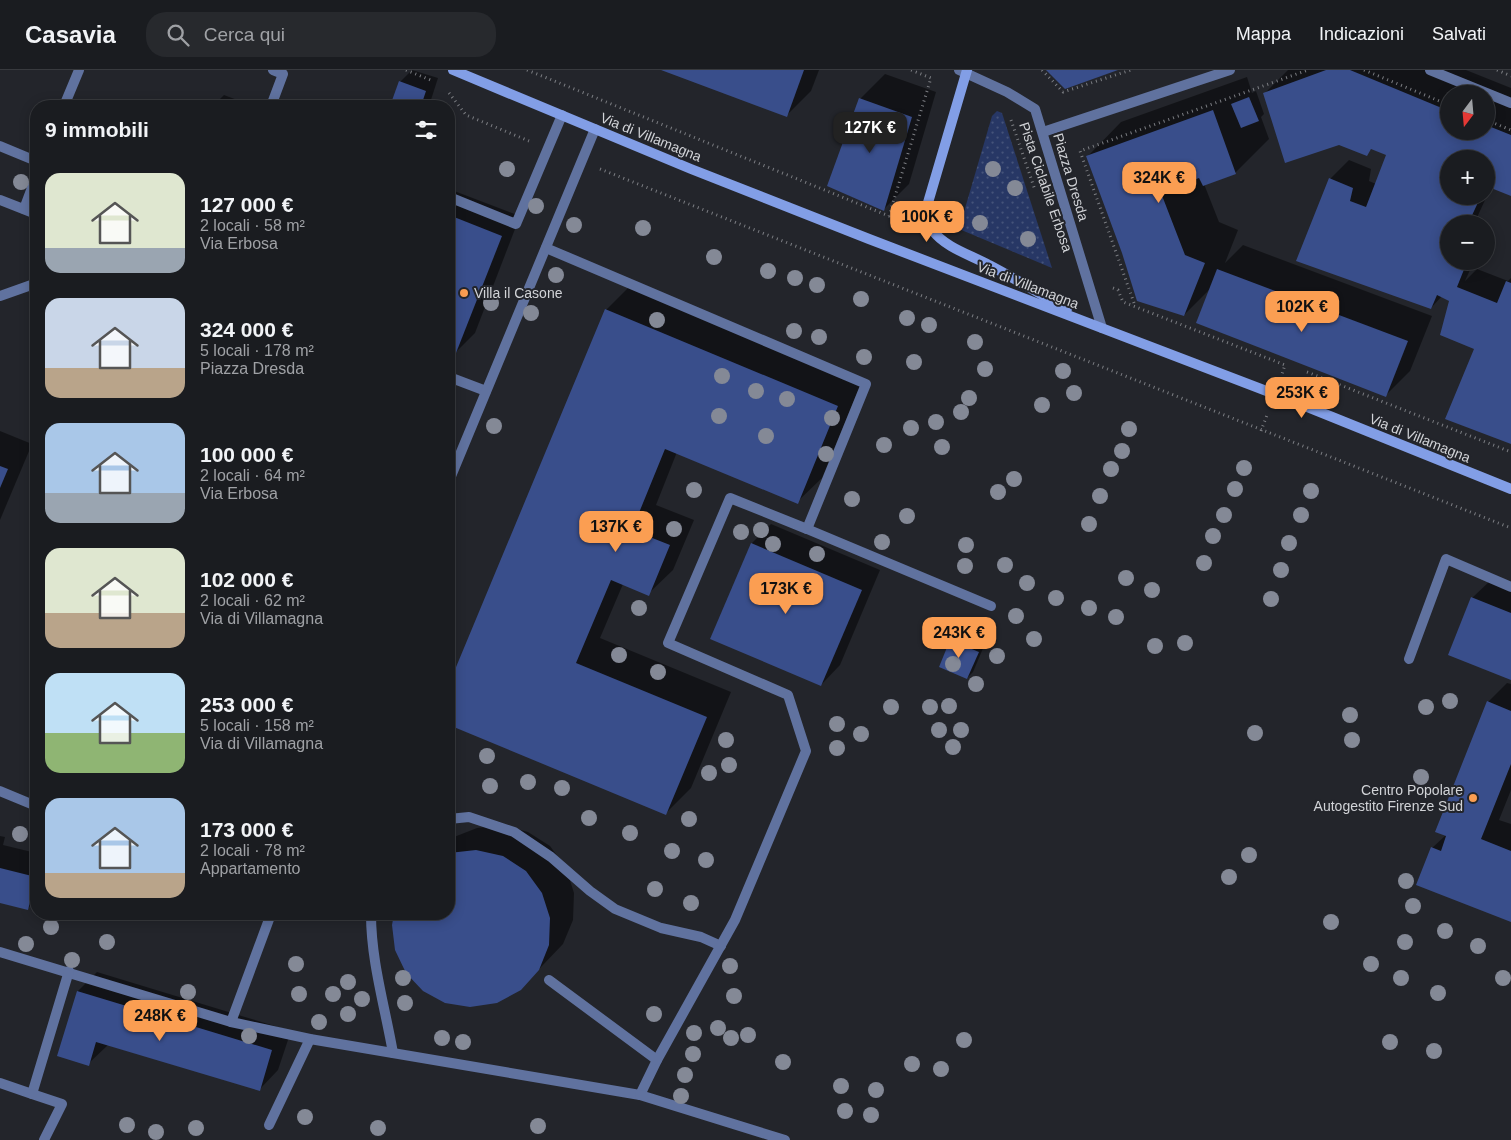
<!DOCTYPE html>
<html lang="it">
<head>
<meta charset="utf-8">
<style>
  :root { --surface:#1a1c20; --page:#27292d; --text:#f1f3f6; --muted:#9fa1a5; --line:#383a3e; --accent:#fb9e52 }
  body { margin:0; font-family:Arial,sans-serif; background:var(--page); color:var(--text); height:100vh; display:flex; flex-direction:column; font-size:19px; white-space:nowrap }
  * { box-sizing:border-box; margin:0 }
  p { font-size:16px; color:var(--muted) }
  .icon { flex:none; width:28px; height:28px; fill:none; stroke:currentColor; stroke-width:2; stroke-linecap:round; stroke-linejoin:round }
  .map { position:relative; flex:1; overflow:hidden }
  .sheet { position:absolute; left:30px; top:30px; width:425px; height:820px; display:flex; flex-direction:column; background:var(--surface); border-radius:20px; box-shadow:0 2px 12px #0003,0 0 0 1px var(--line) }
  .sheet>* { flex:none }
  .needle { width:32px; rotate:196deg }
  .fabs { position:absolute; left:1440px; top:15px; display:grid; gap:10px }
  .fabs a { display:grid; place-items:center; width:55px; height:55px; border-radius:50%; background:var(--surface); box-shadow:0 2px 12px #0003,0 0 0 1px var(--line); font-size:25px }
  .price { position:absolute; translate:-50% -42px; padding:0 11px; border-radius:10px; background:var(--accent); color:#111; font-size:16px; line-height:32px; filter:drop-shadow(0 1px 2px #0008) }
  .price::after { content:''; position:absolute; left:50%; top:30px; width:15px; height:11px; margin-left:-8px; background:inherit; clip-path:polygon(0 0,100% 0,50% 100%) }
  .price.active { background:#222; color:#fff }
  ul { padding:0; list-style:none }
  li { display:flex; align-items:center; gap:15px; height:125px; padding:0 15px }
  li span { display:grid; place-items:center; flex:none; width:140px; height:100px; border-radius:15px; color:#555 }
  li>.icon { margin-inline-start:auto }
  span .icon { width:60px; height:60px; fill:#fffc; stroke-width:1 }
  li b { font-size:21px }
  h2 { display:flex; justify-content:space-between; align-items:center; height:60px; padding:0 15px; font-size:21px }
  header { display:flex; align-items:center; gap:30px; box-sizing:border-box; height:70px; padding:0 25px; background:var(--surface); border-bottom:1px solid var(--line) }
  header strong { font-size:24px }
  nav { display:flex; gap:28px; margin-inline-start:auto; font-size:18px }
  .search { width:350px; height:45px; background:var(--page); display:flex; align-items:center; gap:12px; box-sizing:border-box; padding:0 18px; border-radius:20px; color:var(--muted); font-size:19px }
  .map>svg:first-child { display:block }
  .green { fill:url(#green-dots) }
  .shadow { fill:#0007; fill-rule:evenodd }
  .building { fill:#394e8b }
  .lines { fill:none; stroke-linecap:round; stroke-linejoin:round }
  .path { stroke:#7c7e83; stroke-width:3; stroke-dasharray:1 4; stroke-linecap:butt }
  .lane { stroke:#60729f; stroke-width:10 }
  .street { stroke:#60729f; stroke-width:10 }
  .secondary { stroke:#829ee6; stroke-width:10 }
  .tree { fill:#848996 }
  .poi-dot { fill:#fb9e52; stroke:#23252b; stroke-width:2 }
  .labels { text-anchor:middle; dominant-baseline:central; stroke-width:4; stroke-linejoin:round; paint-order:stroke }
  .street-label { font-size:14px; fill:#d1d3d7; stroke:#23252b }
  .poi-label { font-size:14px; fill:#d1d3d7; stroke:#23252b; text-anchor:start }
</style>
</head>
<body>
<header>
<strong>Casavia</strong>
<div class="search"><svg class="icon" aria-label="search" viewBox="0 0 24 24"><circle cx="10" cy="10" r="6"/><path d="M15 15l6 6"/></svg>Cerca qui</div>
<nav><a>Mappa</a><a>Indicazioni</a><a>Salvati</a></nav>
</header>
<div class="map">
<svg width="1511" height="1070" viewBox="0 0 1511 1070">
  <defs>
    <pattern id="green-dots" width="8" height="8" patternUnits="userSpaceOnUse" patternTransform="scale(1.25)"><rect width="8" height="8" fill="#273765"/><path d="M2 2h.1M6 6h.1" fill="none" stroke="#45537a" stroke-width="1.8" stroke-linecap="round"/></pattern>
  </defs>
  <rect width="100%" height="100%" fill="#23252b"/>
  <!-- green -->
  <path class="green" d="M997,41L1002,43L1052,198L959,159L992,46Z"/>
  <!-- shadow -->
  <g class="shadow">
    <path d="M412,0L438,8L429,36H391L400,12Z"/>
    <path d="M665,0H819L811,21L786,46Z"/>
    <path d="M1288,0H1466L1511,18V125L1491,117L1474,154H1449V191H1474L1465,211L1477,199L1508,211L1511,208V373L1475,278L1451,230L1442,226L1431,238L1330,109L1349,90L1371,99L1369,111L1376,114L1387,84L1372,78L1366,84L1265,23ZM1449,24H1486V61H1449ZM1449,89H1486V126H1449Z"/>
    <path d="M885,4L936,22L909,114L884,139L860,29Z"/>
    <path d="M1247,7L1252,23L1256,21L1264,44L1261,47L1269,69L1235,103L1204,114L1219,152L1238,160L1225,193L1243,175L1432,246L1410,301L1386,325L1211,218L1184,245L1124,183L1088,86L1121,52Z"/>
    <path d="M224,25L253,36H213Z"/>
    <path d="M449,119L520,146L475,263L456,282L449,279Z"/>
    <path d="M631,215L862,311L822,408L797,432L677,382L656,435L694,450L673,500L648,524L623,514L600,568L731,622L691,718L666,743L449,653V617L606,240Z"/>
    <path d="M0,361L32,374L0,450Z"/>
    <path d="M771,454L880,500L840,595L821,615L752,473Z"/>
    <path d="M1492,509L1511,516V608L1472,528Z"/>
    <path d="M958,564L984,576L973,602L967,608L940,596L952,571Z"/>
    <path d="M1507,613L1511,614V720L1499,750L1511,754V851L1432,778L1446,765L1488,632Z"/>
    <path d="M502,755L528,762L550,776L566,798L574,823L573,850L563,874L520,919L393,855L396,844H449V772L454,767L477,758Z"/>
    <path d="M0,766L5,767L3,775L36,783V830L27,839L0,832Z"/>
    <path d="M97,902L291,961L278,1000L259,1020L108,975L88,994L78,921Z"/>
  </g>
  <!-- building -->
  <g class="building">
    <path d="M661,0H804L787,47Z"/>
    <path d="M1046,0H1118L1065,19Z"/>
    <path d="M1326,0H1350L1449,41V61H1486V55L1511,65V126L1486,116V89H1449V126H1481L1468,154H1449V191L1467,192L1457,217L1497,233L1506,211L1511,213V374L1445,349L1474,279L1440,265L1449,231L1437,225L1431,239L1296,191L1329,108L1353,118L1350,131L1366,137L1386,85L1371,79L1367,86L1339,75L1285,93L1263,23Z"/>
    <path d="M399,11L426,21L421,36H390Z"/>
    <path d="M1249,27L1259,51L1241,58L1231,34Z"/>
    <path d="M859,28L912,47L884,141L827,116Z"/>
    <path d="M1213,40L1236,104L1203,116L1199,108L1186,113L1182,100L1156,110L1185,185L1205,193L1184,246L1137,231L1122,183L1086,86Z"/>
    <path d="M449,145L502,166L456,283L449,281Z"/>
    <path d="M1217,199L1408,271L1386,327L1196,253Z"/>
    <path d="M605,239L838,336L798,434L665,379L632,460L670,475L649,526L611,510L576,593L707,647L666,745L449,655V614Z"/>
    <path d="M0,396L8,399L0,418Z"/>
    <path d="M751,473L862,520L821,616L710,569Z"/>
    <path d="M1471,527L1511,543V610L1448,585Z"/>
    <path d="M950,570L979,582L967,609L939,597Z"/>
    <path d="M1487,631L1511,641V694L1481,769L1511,781V852L1416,815L1431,777L1441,781L1446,766L1435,762Z"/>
    <path d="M476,780L503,786L526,801L542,823L550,848L549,875L539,900L521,920L497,933L470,937L445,933L423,921L406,903L395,880L392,855L394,844H449V783Z"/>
    <path d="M0,798L36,807L28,840L0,833Z"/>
    <path d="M77,921L272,980L260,1021L96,972L89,996L57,986Z"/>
  </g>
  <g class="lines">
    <!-- path -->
    <g class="path">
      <path d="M406,0L433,11"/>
      <path d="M527,0L889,146L931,8L911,0"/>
      <path d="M1042,0L1063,22L1131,0"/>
      <path d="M1364,0L1449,35"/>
      <path d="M1497,0L1511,6"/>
      <path d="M449,23L466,45L529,71"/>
      <path d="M1011,50L1035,120"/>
      <path d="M1486,50L1511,60"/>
      <path d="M600,99L1511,458"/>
      <path d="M1113,218L1118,220L1123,232L1285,295L1282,304"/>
      <path d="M1134,233L1080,81L1308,0"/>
      <path d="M1307,302L1511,382"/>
      <path d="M1261,361L1267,345"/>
    </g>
    <!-- lane -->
    <g class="lane">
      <path d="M64,36L79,0"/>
      <path d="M271,36L283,4L273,0"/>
      <path d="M0,76L36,91"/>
      <path d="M449,127L516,154L562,45"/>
      <path d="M0,130L36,144"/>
      <path d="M24,139L36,107"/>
      <path d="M0,226L34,214L36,215"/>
      <path d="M449,307L486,321"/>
      <path d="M449,411L595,59"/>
      <path d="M807,459L991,536"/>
      <path d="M1409,589L1446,489L1511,517"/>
      <path d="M0,721L36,736"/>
      <path d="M449,749L469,747L514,762L551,787L590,821L615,839L661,858L701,867L721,876"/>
      <path d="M371,844C371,891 385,937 393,983"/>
      <path d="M0,882L231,952L310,969L640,1025L657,990L735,850L806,681L788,625L668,573L730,428L807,459L866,314L546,178"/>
      <path d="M549,910L657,990"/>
      <path d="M231,952L271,844"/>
      <path d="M0,1013L32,1024L69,901"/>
      <path d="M32,1024L62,1034L44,1070"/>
      <path d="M640,1025L785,1070"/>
      <path d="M269,1055L310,969"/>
    </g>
    <!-- street -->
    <g class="street">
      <path d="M959,0L1007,22L1035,39L1102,258"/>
      <path d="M1430,0L1511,33"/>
      <path d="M1043,62L1230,0"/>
    </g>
    <!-- secondary -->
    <g class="secondary">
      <path d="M453,0L691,99L869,169L1295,332L1511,419"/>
      <path d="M967,0L927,136C926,145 927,154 933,161C946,178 971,185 989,195C1016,209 1041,225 1067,239"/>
    </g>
  </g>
  <!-- trees -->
  <g class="tree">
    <circle cx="507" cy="99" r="8"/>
    <circle cx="993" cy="99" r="8"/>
    <circle cx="21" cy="112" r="8"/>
    <circle cx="1015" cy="118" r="8"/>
    <circle cx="536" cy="136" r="8"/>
    <circle cx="980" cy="153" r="8"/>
    <circle cx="574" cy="155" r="8"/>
    <circle cx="643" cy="158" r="8"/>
    <circle cx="1028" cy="169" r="8"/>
    <circle cx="714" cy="187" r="8"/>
    <circle cx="768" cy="201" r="8"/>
    <circle cx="556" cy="205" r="8"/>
    <circle cx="795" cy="208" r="8"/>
    <circle cx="817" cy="215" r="8"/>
    <circle cx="861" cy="229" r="8"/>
    <circle cx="491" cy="233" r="8"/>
    <circle cx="531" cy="243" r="8"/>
    <circle cx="907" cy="248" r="8"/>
    <circle cx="657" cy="250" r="8"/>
    <circle cx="929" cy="255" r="8"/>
    <circle cx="794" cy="261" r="8"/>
    <circle cx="819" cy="267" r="8"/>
    <circle cx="975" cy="272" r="8"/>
    <circle cx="864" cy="287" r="8"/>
    <circle cx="914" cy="292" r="8"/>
    <circle cx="985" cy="299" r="8"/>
    <circle cx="1063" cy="301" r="8"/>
    <circle cx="722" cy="306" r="8"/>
    <circle cx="756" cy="321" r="8"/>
    <circle cx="1074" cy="323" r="8"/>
    <circle cx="969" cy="328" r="8"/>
    <circle cx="787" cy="329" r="8"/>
    <circle cx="1042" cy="335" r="8"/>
    <circle cx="961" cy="342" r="8"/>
    <circle cx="719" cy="346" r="8"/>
    <circle cx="832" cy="348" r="8"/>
    <circle cx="936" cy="352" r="8"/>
    <circle cx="494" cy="356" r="8"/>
    <circle cx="911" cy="358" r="8"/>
    <circle cx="1129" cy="359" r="8"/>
    <circle cx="766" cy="366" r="8"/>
    <circle cx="884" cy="375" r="8"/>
    <circle cx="942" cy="377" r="8"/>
    <circle cx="1122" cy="381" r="8"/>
    <circle cx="826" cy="384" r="8"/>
    <circle cx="1244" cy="398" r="8"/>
    <circle cx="1111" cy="399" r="8"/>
    <circle cx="1014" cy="409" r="8"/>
    <circle cx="1235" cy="419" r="8"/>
    <circle cx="694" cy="420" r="8"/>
    <circle cx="1311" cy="421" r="8"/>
    <circle cx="998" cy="422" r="8"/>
    <circle cx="1100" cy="426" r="8"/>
    <circle cx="852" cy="429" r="8"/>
    <circle cx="1224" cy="445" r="8"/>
    <circle cx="1301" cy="445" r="8"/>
    <circle cx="907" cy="446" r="8"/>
    <circle cx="1089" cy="454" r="8"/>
    <circle cx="674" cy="459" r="8"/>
    <circle cx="761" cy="460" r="8"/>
    <circle cx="741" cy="462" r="8"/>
    <circle cx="1213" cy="466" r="8"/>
    <circle cx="882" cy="472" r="8"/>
    <circle cx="1289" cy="473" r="8"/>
    <circle cx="773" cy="474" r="8"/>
    <circle cx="966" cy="475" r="8"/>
    <circle cx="817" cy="484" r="8"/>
    <circle cx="1204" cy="493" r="8"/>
    <circle cx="1005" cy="495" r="8"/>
    <circle cx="965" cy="496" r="8"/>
    <circle cx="1281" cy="500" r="8"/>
    <circle cx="1126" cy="508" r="8"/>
    <circle cx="1027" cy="513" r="8"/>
    <circle cx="1152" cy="520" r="8"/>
    <circle cx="1056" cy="528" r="8"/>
    <circle cx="1271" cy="529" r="8"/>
    <circle cx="639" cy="538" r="8"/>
    <circle cx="1089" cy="538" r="8"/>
    <circle cx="1016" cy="546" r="8"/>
    <circle cx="1116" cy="547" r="8"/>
    <circle cx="1034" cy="569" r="8"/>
    <circle cx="1185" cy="573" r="8"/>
    <circle cx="1155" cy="576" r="8"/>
    <circle cx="619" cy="585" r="8"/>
    <circle cx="997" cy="586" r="8"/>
    <circle cx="953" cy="594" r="8"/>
    <circle cx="658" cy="602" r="8"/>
    <circle cx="976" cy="614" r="8"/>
    <circle cx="1450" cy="631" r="8"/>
    <circle cx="949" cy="636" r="8"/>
    <circle cx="891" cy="637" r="8"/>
    <circle cx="930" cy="637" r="8"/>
    <circle cx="1426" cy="637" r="8"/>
    <circle cx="1350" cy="645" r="8"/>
    <circle cx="837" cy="654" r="8"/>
    <circle cx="939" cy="660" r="8"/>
    <circle cx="961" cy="660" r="8"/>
    <circle cx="1255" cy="663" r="8"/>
    <circle cx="861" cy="664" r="8"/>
    <circle cx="726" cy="670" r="8"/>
    <circle cx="1352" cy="670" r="8"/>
    <circle cx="953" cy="677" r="8"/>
    <circle cx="837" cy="678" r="8"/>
    <circle cx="487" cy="686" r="8"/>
    <circle cx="729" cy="695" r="8"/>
    <circle cx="709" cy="703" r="8"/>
    <circle cx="1421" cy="707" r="8"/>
    <circle cx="528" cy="712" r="8"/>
    <circle cx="490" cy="716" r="8"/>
    <circle cx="562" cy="718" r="8"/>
    <circle cx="589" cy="748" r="8"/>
    <circle cx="689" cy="749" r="8"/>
    <circle cx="630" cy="763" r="8"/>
    <circle cx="20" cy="764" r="8"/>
    <circle cx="672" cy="781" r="8"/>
    <circle cx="1249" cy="785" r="8"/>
    <circle cx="706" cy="790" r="8"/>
    <circle cx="1229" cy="807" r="8"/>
    <circle cx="1406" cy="811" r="8"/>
    <circle cx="655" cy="819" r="8"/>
    <circle cx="691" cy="833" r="8"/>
    <circle cx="1413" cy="836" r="8"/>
    <circle cx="1331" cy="852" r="8"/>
    <circle cx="51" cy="857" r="8"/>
    <circle cx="1445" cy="861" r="8"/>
    <circle cx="107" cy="872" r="8"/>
    <circle cx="1405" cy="872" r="8"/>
    <circle cx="26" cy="874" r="8"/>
    <circle cx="1478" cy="876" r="8"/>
    <circle cx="72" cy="890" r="8"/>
    <circle cx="296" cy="894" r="8"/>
    <circle cx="1371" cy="894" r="8"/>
    <circle cx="730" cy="896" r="8"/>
    <circle cx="403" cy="908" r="8"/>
    <circle cx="1401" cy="908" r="8"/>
    <circle cx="1503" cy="908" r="8"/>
    <circle cx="348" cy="912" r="8"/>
    <circle cx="188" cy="922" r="8"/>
    <circle cx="1438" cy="923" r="8"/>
    <circle cx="299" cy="924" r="8"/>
    <circle cx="333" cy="924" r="8"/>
    <circle cx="734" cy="926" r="8"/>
    <circle cx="362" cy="929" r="8"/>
    <circle cx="405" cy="933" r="8"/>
    <circle cx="348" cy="944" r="8"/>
    <circle cx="654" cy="944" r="8"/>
    <circle cx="319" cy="952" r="8"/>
    <circle cx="718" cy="958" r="8"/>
    <circle cx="694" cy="963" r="8"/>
    <circle cx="748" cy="965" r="8"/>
    <circle cx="249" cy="966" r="8"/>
    <circle cx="442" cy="968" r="8"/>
    <circle cx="731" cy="968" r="8"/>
    <circle cx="964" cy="970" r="8"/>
    <circle cx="463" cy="972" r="8"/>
    <circle cx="1390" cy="972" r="8"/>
    <circle cx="1434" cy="981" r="8"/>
    <circle cx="693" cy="984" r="8"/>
    <circle cx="783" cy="992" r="8"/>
    <circle cx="912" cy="994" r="8"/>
    <circle cx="941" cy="999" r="8"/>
    <circle cx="685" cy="1005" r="8"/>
    <circle cx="841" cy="1016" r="8"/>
    <circle cx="876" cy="1020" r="8"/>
    <circle cx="681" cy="1026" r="8"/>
    <circle cx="845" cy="1041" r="8"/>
    <circle cx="871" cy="1045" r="8"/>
    <circle cx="305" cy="1047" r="8"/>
    <circle cx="127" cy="1055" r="8"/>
    <circle cx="538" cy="1056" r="8"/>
    <circle cx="196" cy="1058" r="8"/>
    <circle cx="378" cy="1058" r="8"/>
    <circle cx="156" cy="1062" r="8"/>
  </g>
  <!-- markers -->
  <g class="poi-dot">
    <circle cx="464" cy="223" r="5"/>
    <circle cx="1473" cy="728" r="5"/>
  </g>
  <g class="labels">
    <!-- street labels -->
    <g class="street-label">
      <text transform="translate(651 67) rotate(22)">Via di Villamagna</text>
      <text transform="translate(1071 107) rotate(73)">Piazza Dresda</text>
      <text transform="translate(1046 117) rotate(71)">Pista Ciclabile Erbosa</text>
      <text transform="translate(1028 215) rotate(21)">Via di Villamagna</text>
      <text transform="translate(1420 368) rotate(22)">Via di Villamagna</text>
    </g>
    <!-- poi labels -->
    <g class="poi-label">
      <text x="474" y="223">Villa il Casone</text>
      <text x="1463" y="720" text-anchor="end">Centro Popolare<tspan x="1463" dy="16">Autogestito Firenze Sud</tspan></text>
    </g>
  </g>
</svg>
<div class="fabs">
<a><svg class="needle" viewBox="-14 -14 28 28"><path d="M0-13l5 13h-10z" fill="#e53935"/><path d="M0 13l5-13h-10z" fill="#9fa1a5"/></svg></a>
<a>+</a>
<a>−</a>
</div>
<b class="price active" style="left:870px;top:84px">127K €</b>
<b class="price" style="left:1159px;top:134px">324K €</b>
<b class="price" style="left:927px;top:173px">100K €</b>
<b class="price" style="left:1302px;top:263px">102K €</b>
<b class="price" style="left:1302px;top:349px">253K €</b>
<b class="price" style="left:616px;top:483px">137K €</b>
<b class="price" style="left:786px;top:545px">173K €</b>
<b class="price" style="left:959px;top:589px">243K €</b>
<b class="price" style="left:160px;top:972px">248K €</b>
<section class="sheet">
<h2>9 immobili<svg class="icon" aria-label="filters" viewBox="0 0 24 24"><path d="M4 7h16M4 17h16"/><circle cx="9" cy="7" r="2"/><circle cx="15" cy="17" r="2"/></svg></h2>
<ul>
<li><span style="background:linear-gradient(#dfe7d0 75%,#9aa5b1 0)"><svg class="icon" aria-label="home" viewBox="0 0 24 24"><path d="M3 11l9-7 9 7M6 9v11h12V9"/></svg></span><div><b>127 000 €</b><p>2 locali · 58 m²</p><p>Via Erbosa</p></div></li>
<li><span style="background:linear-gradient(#c9d6e8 70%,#b9a48a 0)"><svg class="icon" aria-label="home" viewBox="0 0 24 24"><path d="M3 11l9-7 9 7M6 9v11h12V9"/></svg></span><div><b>324 000 €</b><p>5 locali · 178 m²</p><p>Piazza Dresda</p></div></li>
<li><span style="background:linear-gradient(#a9c7e8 70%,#9aa5b1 0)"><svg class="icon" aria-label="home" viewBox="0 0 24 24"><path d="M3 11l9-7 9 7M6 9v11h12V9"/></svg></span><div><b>100 000 €</b><p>2 locali · 64 m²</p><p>Via Erbosa</p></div></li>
<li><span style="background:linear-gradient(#dfe7d0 65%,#b9a48a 0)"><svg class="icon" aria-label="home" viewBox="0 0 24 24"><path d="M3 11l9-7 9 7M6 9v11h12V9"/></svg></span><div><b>102 000 €</b><p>2 locali · 62 m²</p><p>Via di Villamagna</p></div></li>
<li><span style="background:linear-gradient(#bfe0f5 60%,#8fb573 0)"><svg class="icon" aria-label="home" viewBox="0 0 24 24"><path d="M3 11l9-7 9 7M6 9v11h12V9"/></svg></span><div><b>253 000 €</b><p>5 locali · 158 m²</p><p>Via di Villamagna</p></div></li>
<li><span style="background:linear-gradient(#a9c7e8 75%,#b9a48a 0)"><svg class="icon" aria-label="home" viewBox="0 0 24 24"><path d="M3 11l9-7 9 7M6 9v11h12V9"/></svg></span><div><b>173 000 €</b><p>2 locali · 78 m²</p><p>Appartamento</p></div></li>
</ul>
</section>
</div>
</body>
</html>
